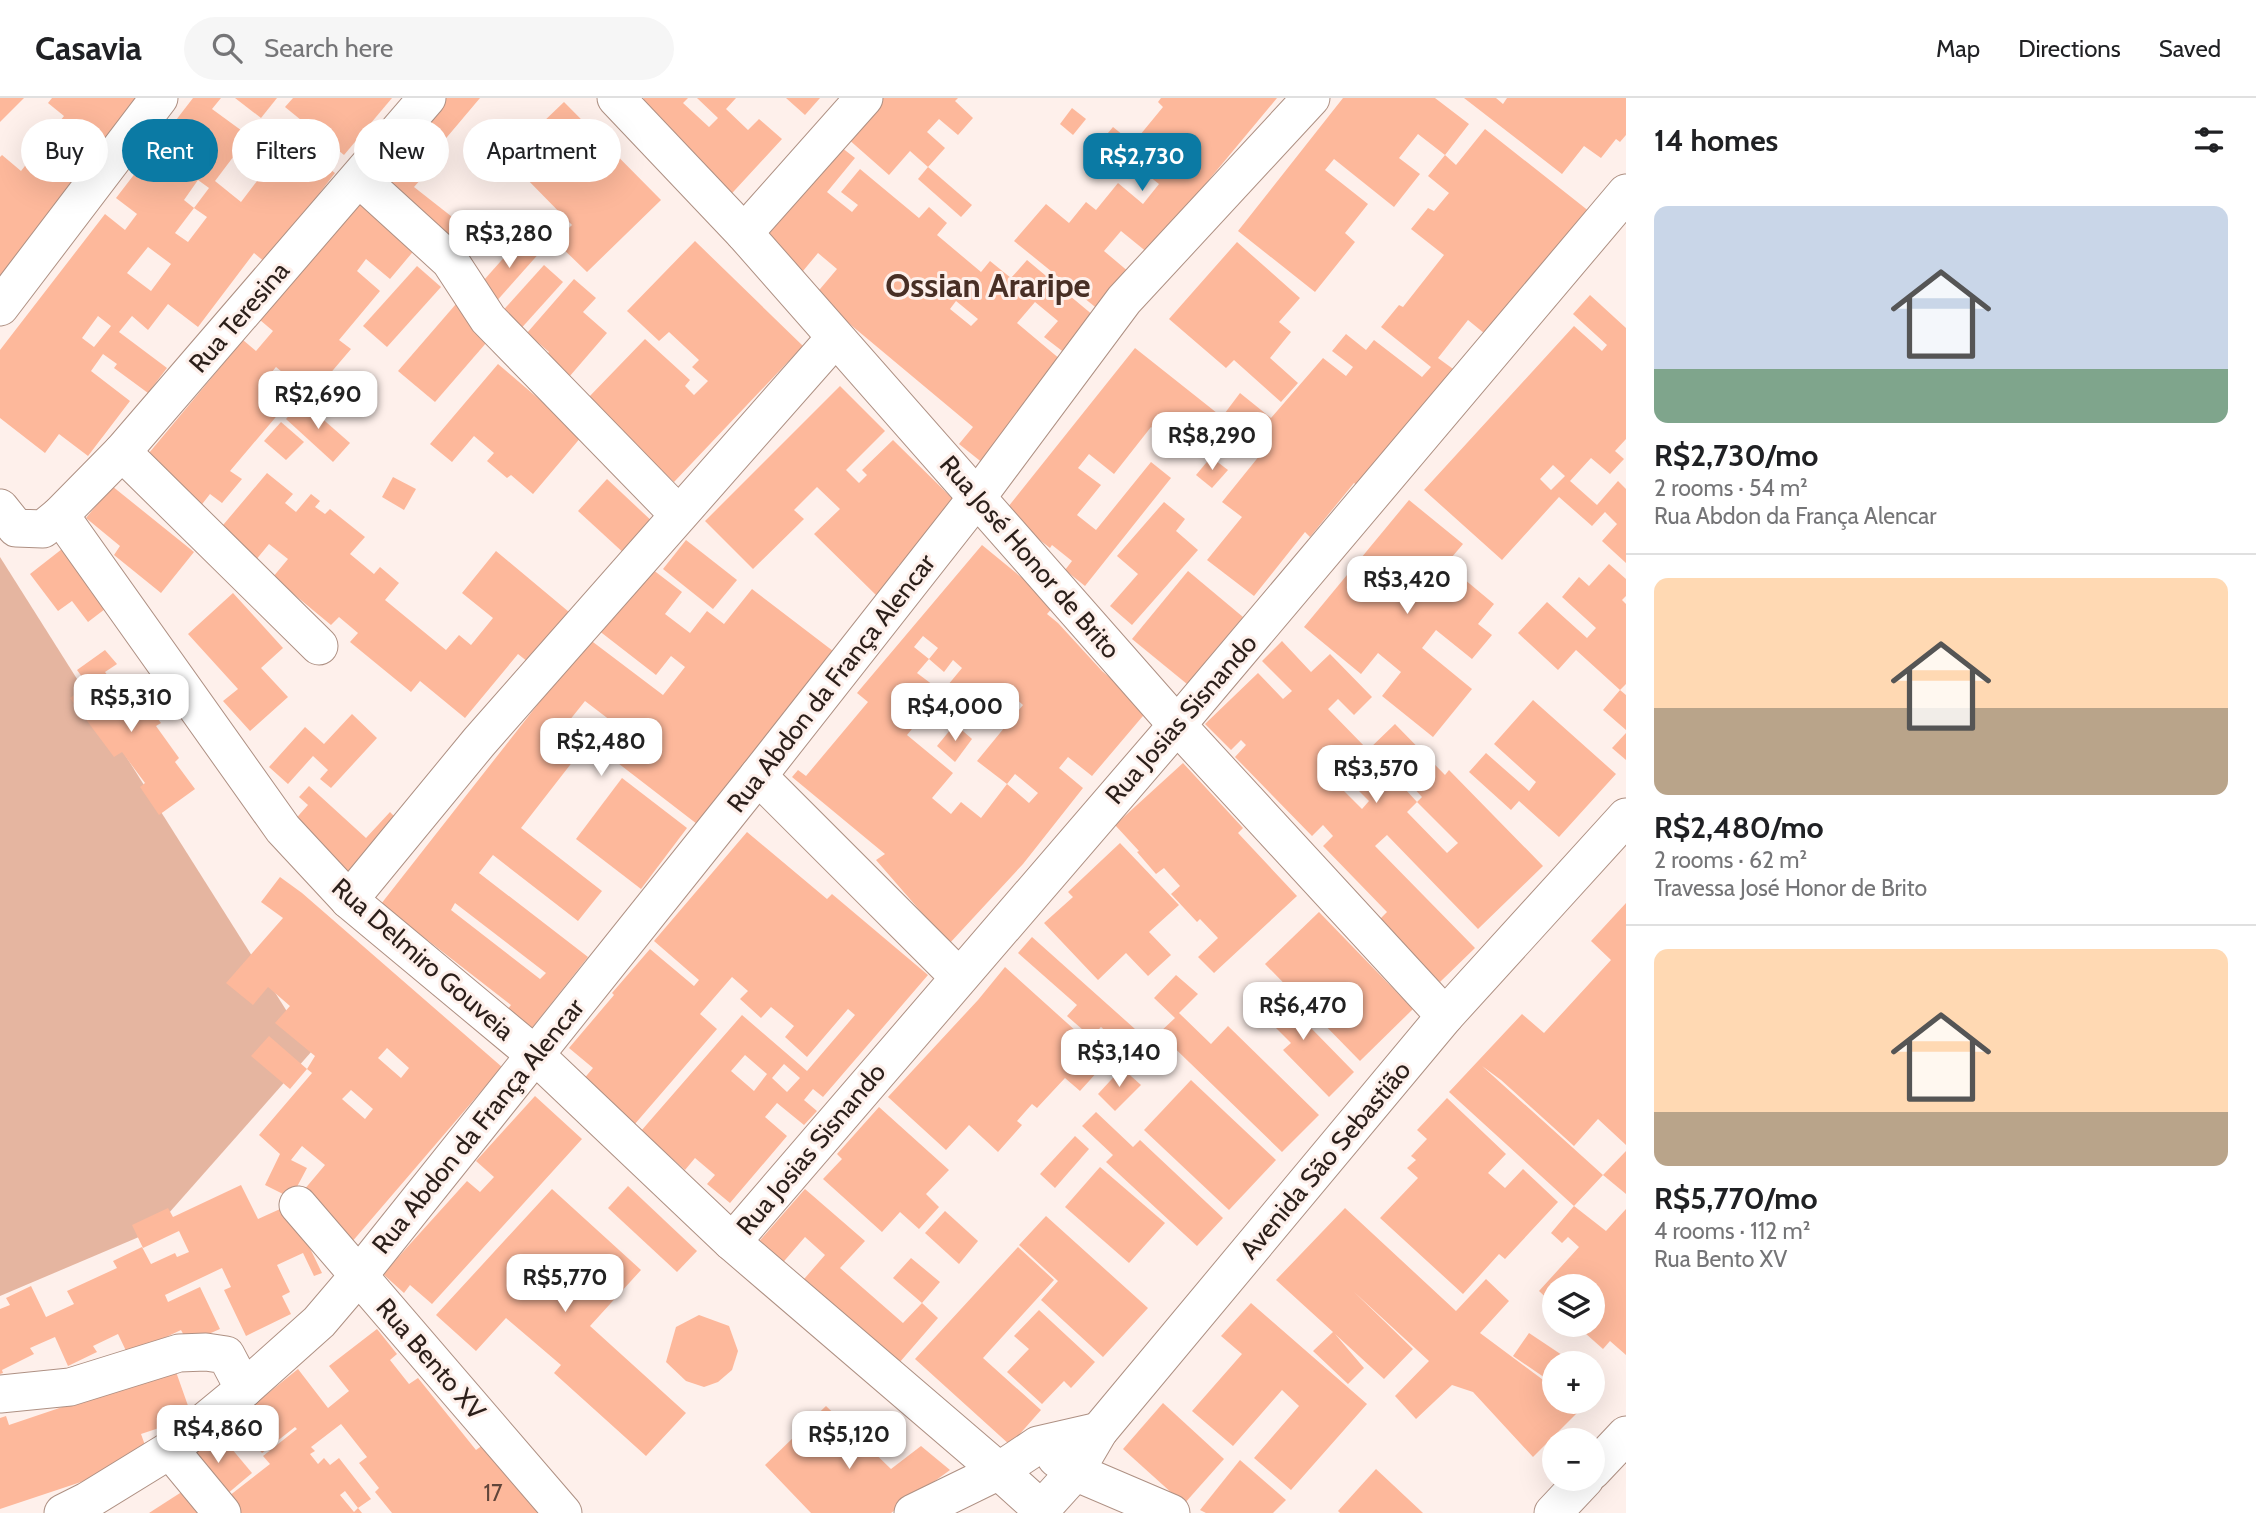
<!DOCTYPE html>
<html lang="en">
<head>
<meta charset="utf-8">
<style>
  :root { --surface:#fff; --page:#f6f6f6; --text:#202124; --muted:#757577; --line:#e0e0e0; --accent:#0b7aa4 }
  body { margin:0; font-family:Cabin,sans-serif; background:var(--page); color:var(--text); height:100vh; display:flex; flex-direction:column; font-size:26px; white-space:nowrap }
  * { box-sizing:border-box; margin:0 }
  p { font-size:23px; color:var(--muted) }
  .icon { flex:none; width:38px; height:38px; fill:none; stroke:currentColor; stroke-width:2; stroke-linecap:round; stroke-linejoin:round }
  .map { position:relative; flex:1; overflow:hidden }
  .details { display:flex; flex-direction:column; background:var(--surface); width:630px }
  .details>* { flex:none }
  .guide { position:absolute; left:21px; top:21px; width:665px; height:63px; display:flex; gap:14px }
  .fabs { position:absolute; left:1542px; top:1176px; display:grid; gap:14px }
  .fabs a { display:grid; place-items:center; width:63px; height:63px; border-radius:50%; background:var(--surface); box-shadow:0 7px 28px #0002; font-size:35px }
  .price { position:absolute; translate:-50% -60px; padding:0 16px; border-radius:14px; background:#fff; color:#222; font-size:23px; line-height:46px; filter:drop-shadow(0 2px 4px #0008) }
  .price::after { content:''; position:absolute; left:50%; top:42px; width:21px; height:16px; margin-left:-10px; background:inherit; clip-path:polygon(0 0,100% 0,50% 100%) }
  .price.on { background:var(--accent); color:#fff }
  ul { padding:0; list-style:none }
  li { display:grid; align-content:center; gap:14px; height:371px; padding:0 28px }
  li+li { border-top:2px solid var(--line) }
  li span { display:grid; place-items:center; height:217px; border-radius:14px; color:#555 }
  li>.icon { margin-inline-start:auto }
  span .icon { width:126px; height:126px; fill:#fffc; stroke-width:1 }
  li b { font-size:30px }
  h2 { display:flex; justify-content:space-between; align-items:center; height:84px; padding:0 28px; font-size:30px }
  .chip { padding:0 24px; border-radius:32px; background:var(--surface); box-shadow:0 7px 28px #0002; font-size:24px; line-height:63px }
  .chip.on { background:var(--accent); color:#fff }
  header { display:flex; align-items:center; gap:42px; box-sizing:border-box; height:98px; padding:0 35px; background:var(--surface); border-bottom:2px solid var(--line) }
  header strong { font-size:33px }
  nav { display:flex; gap:38px; margin-inline-start:auto; font-size:24px }
  .search { width:490px; height:63px; background:var(--page); display:flex; align-items:center; gap:18px; box-sizing:border-box; padding:0 24px; border-radius:38px; color:var(--muted); font-size:26px }
  main { display:flex; flex:1; min-height:0 }
  .map>svg:first-child { display:block }
  .green { fill:#e5b5a0 }
  .building { fill:#fdb89b; fill-rule:evenodd }
  .lines { fill:none; stroke-linecap:round; stroke-linejoin:round }
  .minor-casing { stroke:#ae9083; stroke-width:39 }
  .minor { stroke:#fff; stroke-width:37 }
  .labels { text-anchor:middle; dominant-baseline:central; stroke-width:6; stroke-linejoin:round; paint-order:stroke }
  .number-label { font-size:23px; fill:#60453a }
  .street-label { font-size:26px; fill:#2b1f1a; stroke:#fef0eb }
  .district-label { font-size:33px; font-weight:bold; fill:#482f25; stroke:#fef0eb }
</style>
</head>
<body>
<header>
<strong>Casavia</strong>
<div class="search"><svg class="icon" aria-label="search" viewBox="0 0 24 24"><circle cx="10" cy="10" r="6"/><path d="M15 15l6 6"/></svg>Search here</div>
<nav><a>Map</a><a>Directions</a><a>Saved</a></nav>
</header>
<main>
<div class="map">
<svg width="1626" height="1415" viewBox="0 0 1626 1415">
  <rect width="100%" height="100%" fill="#fef0eb"/>
  <!-- green -->
  <path class="green" d="M0,459L312,953L153,1133L0,1198Z"/>
  <!-- building -->
  <g class="building">
    <path d="M0,0H24L0,24Z"/>
    <path d="M52,0H146L0,184V59L2,57L21,73L64,18L48,5Z"/>
    <path d="M193,0H221L212,11L249,38L215,83L241,104L289,41L335,75L266,165L254,155L198,229L168,206L148,232L132,218L119,234L167,270L148,295L114,270L117,266L103,256L91,273L130,303L88,358L59,336L45,355L0,320V252L105,116L125,132L137,116L116,100ZM198,82L209,90L194,110L207,119L188,144L175,135L194,110L184,102ZM148,149L171,166L151,193L127,175ZM98,218L111,228L94,249L82,240Z"/>
    <path d="M235,0H277L261,20Z"/>
    <path d="M293,0H392L344,57L285,9Z"/>
    <path d="M445,0H480L431,58L437,63L414,89L470,133L455,151L375,84Z"/>
    <path d="M644,0H688L683,5L709,29L718,20L697,0H736L726,11L748,32L759,21L782,41L723,105L634,12Z"/>
    <path d="M786,0H820L805,17Z"/>
    <path d="M882,0H958L955,3L973,20L958,37L939,21L927,34L945,50L928,69L910,53L889,77L847,40Z"/>
    <path d="M1161,0H1277L1148,155L1121,133L1104,153L1136,180L1105,217L1014,143L1046,106L1069,125L1086,104L1096,112L1118,85L1143,106L1159,86L1144,74L1138,82L1097,48L1113,29L1154,62L1161,54L1140,37L1163,9L1158,4Z"/>
    <path d="M1343,0H1435L1469,26L1445,57L1456,67L1485,31L1590,114L1490,240L1468,222L1438,260L1460,276L1359,389L1354,385L1310,439L1305,434L1254,498L1207,462L1242,419L1222,404L1264,352L1222,319L1240,295L1271,320L1323,260L1346,278L1353,269L1332,253L1346,236L1366,252L1374,242L1422,279L1431,269L1381,229L1399,207L1403,209L1444,157L1411,131L1428,110L1434,113L1449,95L1428,78L1445,57L1418,36L1399,60L1420,76L1394,109L1334,61L1325,72L1368,106L1345,135L1355,144L1315,194L1238,133Z"/>
    <path d="M1464,0H1496L1503,6L1507,0H1626V37L1620,44L1616,41L1601,60L1584,48L1562,76Z"/>
    <path d="M564,4L661,102L587,174L555,143L572,127L521,75L555,42L540,27Z"/>
    <path d="M1072,10L1086,21L1073,37L1060,26Z"/>
    <path d="M832,42L855,60L827,94L852,114L858,107L841,94L860,71L919,120L929,109L947,125L937,137L981,174L990,163L1011,180L1027,162L1100,223L1070,259L1044,239L1058,223L1035,204L1017,225L1067,267L984,366L959,346L973,329L815,197L837,171L818,155L803,173L755,134ZM956,203L978,221L971,228L950,211Z"/>
    <path d="M928,69L972,107L961,119L918,81Z"/>
    <path d="M366,96L422,143L390,181L366,161L357,173L380,193L339,242L351,251L311,298L276,269L261,287L286,307L230,373L242,381L222,405L210,396L196,414L139,367L243,242L256,253L273,233L260,222Z"/>
    <path d="M524,137L542,152L494,206L476,191Z"/>
    <path d="M695,143L803,248L674,384L587,301L645,241L690,282L685,288L694,297L708,283L692,269L699,262L669,234L659,243L627,213Z"/>
    <path d="M1237,144L1300,200L1279,224L1291,234L1270,260L1298,285L1281,304L1234,262L1226,270L1169,221Z"/>
    <path d="M544,167L563,184L517,235L498,218Z"/>
    <path d="M417,168L441,189L387,249L363,228Z"/>
    <path d="M574,181L596,200L583,214L607,235L563,286L539,265L549,254L527,235Z"/>
    <path d="M1590,197L1626,230V341L1615,353L1624,361L1610,376L1591,360L1570,383L1597,407L1618,383L1626,391V465L1602,443L1617,426L1605,414L1592,428L1559,399L1502,462L1424,392L1574,228L1602,253L1607,247L1573,216ZM1553,367L1565,378L1551,392L1540,381Z"/>
    <path d="M456,206L493,237L435,304L398,273Z"/>
    <path d="M1135,250L1222,319L1189,359L1151,329L1114,376L1089,356L1078,370L1101,387L1077,417L1096,432L1151,364L1171,380L1085,488L1065,472L1072,463L1052,447L1050,450L1004,414Z"/>
    <path d="M498,266L582,338L533,396L511,377L507,380L487,363L494,355L474,338L452,364L430,346Z"/>
    <path d="M840,288L885,333L846,372L859,385L867,377L862,372L893,342L959,407L898,468L902,473L877,498L814,436L840,411L817,389L794,412L804,421L753,471L705,423Z"/>
    <path d="M302,303L350,345L333,364L286,321Z"/>
    <path d="M281,324L304,344L286,362L264,343Z"/>
    <path d="M1211,359L1228,372L1212,390L1196,377Z"/>
    <path d="M267,375L293,396L285,405L296,414L311,396L320,403L315,409L325,416L330,411L365,439L350,456L374,476L380,469L399,485L385,502L446,552L459,537L471,547L493,520L462,495L496,453L569,514L528,564L518,556L465,620L420,583L411,594L350,544L358,535L339,519L331,527L273,479L288,461L269,446L255,463L218,433Z"/>
    <path d="M393,379L416,391L404,412L382,399Z"/>
    <path d="M607,381L656,427L627,458L578,413Z"/>
    <path d="M112,388L194,454L161,495L114,457L120,448L86,420Z"/>
    <path d="M1409,402L1463,446L1446,466L1494,506L1478,526L1492,537L1472,561L1436,532L1422,550L1472,591L1433,639L1382,598L1401,574L1378,555L1361,576L1304,529Z"/>
    <path d="M1164,404L1185,421L1176,433L1198,452L1132,527L1110,508L1138,476L1117,458Z"/>
    <path d="M686,442L737,482L713,511L663,471Z"/>
    <path d="M982,447L1055,507L1047,516L1058,525L1102,573L1148,612L1092,678L1068,659L1059,670L1083,690L1023,766L949,846L876,762L885,756L792,679L798,672L806,678L868,604L857,595ZM923,538L938,550L929,561L944,574L953,562L962,570L943,593L983,630L992,620L985,613L1004,590L1023,607L977,663L1007,686L1015,676L1038,695L1029,705L1007,686L981,720L961,704L951,716L932,700L953,675L907,637L921,620L912,612L933,587L917,575L929,561L914,549Z"/>
    <path d="M62,451L91,487L88,490L105,511L88,524L72,503L58,513L30,476Z"/>
    <path d="M1609,466L1626,481V498L1622,502L1626,506V586L1620,592L1626,597V632L1603,612L1620,592L1576,552L1558,572L1518,535L1547,504L1587,540L1596,530L1562,499L1579,479L1589,488Z"/>
    <path d="M648,468L682,494L665,516L690,535L707,513L724,526L752,491L833,553L697,726L601,652L619,629L585,603L569,623L591,640L521,730L602,793L578,823L493,757L479,775L588,859L524,940L500,921L511,907L381,806L589,541L663,597L685,569L671,558L656,577L598,532ZM455,805L546,875L540,881L451,812Z"/>
    <path d="M1188,473L1243,519L1187,586L1132,541Z"/>
    <path d="M233,495L283,550L261,570L288,599L250,633L223,603L238,591L188,536Z"/>
    <path d="M1282,543L1311,574L1330,556L1372,599L1354,617L1338,601L1328,611L1368,652L1395,626L1445,677L1449,672L1543,768L1478,831L1387,737L1375,748L1475,850L1440,884L1379,822L1387,814L1323,748L1333,738L1323,727L1312,738L1235,659L1246,647L1241,642L1231,652L1205,626L1258,575L1283,601L1292,593L1262,563ZM1399,674L1422,699L1417,704L1458,745L1447,755L1407,714L1417,704L1394,679ZM1343,677L1369,703L1362,711L1335,684Z"/>
    <path d="M105,552L117,566L105,574L129,606L140,597L161,625L156,628L179,660L175,664L195,691L159,717L140,689L145,685L122,654L114,659L70,600L88,587L77,572Z"/>
    <path d="M1533,602L1616,676L1559,739L1519,703L1511,712L1469,674L1486,655L1529,693L1536,684L1494,646Z"/>
    <path d="M352,616L377,640L331,690L320,681L328,672L313,658L288,686L269,669L305,629L324,646Z"/>
    <path d="M955,626L972,641L955,664L937,648Z"/>
    <path d="M1626,635V662L1612,650Z"/>
    <path d="M1183,665L1243,730L1238,735L1297,798L1214,875L1198,859L1218,840L1200,821L1197,824L1171,796L1180,788L1164,770L1156,776L1137,754L1139,753L1115,727Z"/>
    <path d="M622,680L687,730L641,791L576,741Z"/>
    <path d="M309,688L366,740L390,714L404,728L353,782L291,726L308,707L299,699Z"/>
    <path d="M747,734L827,801L832,796L928,877L823,999L813,991L804,1002L817,1013L804,1027L777,1005L765,1019L787,1038L730,1105L707,1086L715,1077L695,1060L685,1072L641,1033L742,917L807,973L855,917L848,911L807,959L785,939L794,928L771,909L761,920L740,901L748,893L732,879L700,916L717,931L634,1027L582,983L593,970L569,950L614,897L612,895L650,851L694,888L699,882L654,843ZM745,957L767,976L754,993L731,973ZM784,966L800,980L787,994L772,980Z"/>
    <path d="M1120,745L1179,807L1149,834L1171,857L1148,878L1126,855L1098,882L1044,825L1073,799L1068,794Z"/>
    <path d="M280,779L302,795L502,969L351,1145L298,1099L325,1067L302,1048L291,1062L307,1070L291,1100L265,1087L280,1056L259,1037L312,975L307,971L315,958L275,925L290,908L268,889L253,907L226,885L283,820L261,804ZM387,950L409,970L401,980L378,960ZM351,992L373,1011L365,1021L342,1001Z"/>
    <path d="M1626,805V1047L1598,1021L1574,1048L1501,982L1482,968L1603,1077L1574,1108L1449,994L1522,916L1544,935L1611,862L1591,843Z"/>
    <path d="M1319,814L1413,911L1360,963L1265,866Z"/>
    <path d="M1032,839L1135,931L1121,947L1101,929L1091,939L1067,918L1077,907L1018,855Z"/>
    <path d="M1005,869L1108,962L1080,993L1065,980L1037,1010L1032,1006L1017,1023L1022,1027L998,1054L969,1027L946,1052L888,999L978,902Z"/>
    <path d="M1176,877L1198,896L1179,915L1211,946L1228,928L1319,1017L1282,1054L1159,935L1175,920L1154,900Z"/>
    <path d="M1267,885L1354,974L1329,999L1283,952L1291,945L1249,903Z"/>
    <path d="M269,938L307,971L290,991L251,958Z"/>
    <path d="M1122,970L1141,987L1115,1013L1098,996Z"/>
    <path d="M1191,982L1276,1062L1229,1112L1144,1032Z"/>
    <path d="M535,998L582,1041L432,1206L410,1187L404,1195L383,1176L467,1083L480,1094L494,1079L476,1063Z"/>
    <path d="M1447,1000L1506,1056L1488,1075L1505,1090L1523,1071L1558,1104L1505,1161L1499,1156L1463,1196L1380,1120L1418,1080L1407,1070L1416,1062L1411,1058L1427,1041L1417,1032Z"/>
    <path d="M879,1009L949,1072L926,1096L939,1109L919,1131L900,1114L882,1134L823,1081L842,1061L837,1056Z"/>
    <path d="M1096,1014L1133,1049L1140,1042L1223,1120L1197,1148L1106,1064L1113,1057L1082,1028Z"/>
    <path d="M1075,1038L1089,1051L1055,1090L1040,1076Z"/>
    <path d="M1626,1053V1096L1603,1077Z"/>
    <path d="M1100,1069L1165,1125L1129,1165L1065,1109Z"/>
    <path d="M241,1087L258,1121L289,1107L322,1175L314,1178L303,1155L277,1167L290,1194L282,1198L291,1216L246,1238L224,1192L231,1189L222,1170L165,1197L168,1204L200,1189L220,1231L188,1245L181,1232L128,1257L118,1236L93,1248L97,1254L68,1268L55,1239L30,1250L34,1256L2,1272L3,1275L0,1276V1211L10,1207L6,1200L31,1188L46,1219L74,1206L67,1193L117,1170L113,1163L142,1149L151,1166L175,1155L177,1159L189,1154L179,1133L143,1150L132,1127L168,1110L173,1119Z"/>
    <path d="M628,1088L697,1153L677,1174L608,1110Z"/>
    <path d="M552,1091L641,1172L590,1228L686,1315L646,1358L554,1275L561,1267L506,1220L476,1253L436,1217Z"/>
    <path d="M805,1091L865,1143L840,1170L903,1225L922,1205L893,1180L911,1160L940,1184L922,1205L938,1220L893,1272L798,1188L825,1157L805,1139L779,1169L755,1148Z"/>
    <path d="M1574,1108L1606,1133L1626,1111V1257L1610,1243L1603,1251L1576,1227H1592V1188H1554V1207L1539,1193L1579,1149L1568,1139L1562,1145L1551,1135Z"/>
    <path d="M1345,1110L1456,1213L1486,1181L1509,1203L1480,1235L1554,1290V1304H1572L1581,1311L1533,1359L1473,1294L1452,1287L1416,1321L1395,1298L1429,1263L1353,1193L1413,1251L1384,1281L1335,1236L1364,1270L1348,1286L1313,1253L1333,1234L1276,1182Z"/>
    <path d="M945,1113L978,1143L959,1166L925,1135Z"/>
    <path d="M1046,1118L1148,1210L1103,1259L1041,1202L1058,1183L1019,1147Z"/>
    <path d="M1018,1149L1054,1182L983,1260L1041,1312L1010,1347L915,1261Z"/>
    <path d="M1251,1205L1367,1306L1291,1392L1254,1360L1299,1308L1282,1292L1233,1348L1192,1313L1242,1256L1221,1238Z"/>
    <path d="M1039,1212L1095,1264L1071,1290L1064,1283L1042,1306L1007,1274L1029,1251L1014,1238Z"/>
    <path d="M699,1217L729,1228L738,1253L732,1272L718,1284L704,1289L686,1283L666,1264L676,1229Z"/>
    <path d="M377,1231L397,1256L390,1262L409,1286L418,1280L476,1352L487,1344L541,1415H392L375,1394L379,1390L359,1365L367,1359L341,1326L311,1349L315,1353L310,1356L318,1366L324,1360L330,1367L339,1360L371,1401L358,1410L345,1393L340,1397L354,1414L358,1410L362,1415H228L220,1405L270,1366L263,1358L297,1331L295,1329L262,1355L241,1329L230,1338L225,1330L298,1271L328,1310L349,1293L329,1268Z"/>
    <path d="M1529,1235L1574,1265H1554V1286L1513,1258Z"/>
    <path d="M175,1271L192,1319L141,1336L150,1361L0,1411V1320L6,1318L9,1327Z"/>
    <path d="M1163,1305L1224,1361L1184,1406L1123,1351Z"/>
    <path d="M826,1308L891,1371L921,1348L950,1372L891,1415H811L765,1367Z"/>
    <path d="M216,1332L252,1375L220,1402L184,1360Z"/>
    <path d="M1240,1362L1286,1402L1273,1415H1206L1200,1412Z"/>
    <path d="M1376,1371L1423,1415H1340L1338,1413Z"/>
    <path d="M194,1386L213,1415H149Z"/>
  </g>
  <g class="lines">
    <!-- minor casing -->
    <g class="minor-casing">
      <g id="minor">
        <path d="M616,0L744,135L1177,627L1445,918"/>
        <path d="M360,81L450,163L488,221L678,416"/>
        <path d="M744,135L864,0"/>
        <path d="M0,209L159,0"/>
        <path d="M122,354L319,548"/>
        <path d="M0,410L16,430L43,431L60,417L122,354L427,0"/>
        <path d="M60,417L283,731L349,802L534,956L732,1144L999,1373L1041,1411"/>
        <path d="M758,678L958,878"/>
        <path d="M349,802L479,644L835,240"/>
        <path d="M298,1107L563,1415"/>
        <path d="M732,1144L1177,627L1626,95"/>
        <path d="M0,1296L70,1289L179,1255L206,1254L226,1257L244,1291"/>
        <path d="M170,1352L222,1415"/>
        <path d="M1056,1360L1075,1374L1171,1415"/>
        <path d="M1592,1373L1626,1337"/>
        <path d="M63,1415L87,1403L170,1352L244,1291L319,1224L359,1177L758,678L978,398L1124,202L1311,0"/>
        <path d="M913,1415L999,1373L1038,1347L1099,1333"/>
        <path d="M1038,1415L1075,1374L1099,1333L1445,918L1626,719"/>
        <path d="M1553,1415L1585,1381"/>
      </g>
    </g>
    <!-- minor -->
    <use href="#minor" class="minor"/>
  </g>
  <g class="labels">
    <!-- number labels -->
    <g class="number-label">
      <text x="493" y="1395">17</text>
    </g>
    <!-- street labels -->
    <g class="street-label">
      <text transform="translate(239 219) rotate(-49)">Rua Teresina</text>
      <text transform="translate(1030 459) rotate(49)">Rua José Honor de Brito</text>
      <text transform="translate(831 585) rotate(-52)">Rua Abdon da França Alencar</text>
      <text transform="translate(1181 621) rotate(-49)">Rua Josias Sisnando</text>
      <text transform="translate(423 861) rotate(41)">Rua Delmiro Gouveia</text>
      <text transform="translate(478 1028) rotate(-51)">Rua Abdon da França Alencar</text>
      <text transform="translate(811 1051) rotate(-50)">Rua Josias Sisnando</text>
      <text transform="translate(1325 1062) rotate(-50)">Avenida São Sebastião</text>
      <text transform="translate(431 1261) rotate(49)">Rua Bento XV</text>
    </g>
    <!-- district labels -->
    <g class="district-label">
      <text x="988" y="187">Ossian Araripe</text>
    </g>
  </g>
</svg>
<div class="fabs">
<a><svg class="icon" aria-label="layers" viewBox="0 0 24 24"><path d="M12 4l9 5-9 5-9-5zM3 14l9 5 9-5"/></svg></a>
<a>+</a>
<a>−</a>
</div>
<b class="price on" style="left:1142px;top:95px">R$2,730</b>
<b class="price" style="left:509px;top:172px">R$3,280</b>
<b class="price" style="left:318px;top:333px">R$2,690</b>
<b class="price" style="left:1212px;top:374px">R$8,290</b>
<b class="price" style="left:1407px;top:518px">R$3,420</b>
<b class="price" style="left:131px;top:636px">R$5,310</b>
<b class="price" style="left:955px;top:645px">R$4,000</b>
<b class="price" style="left:601px;top:680px">R$2,480</b>
<b class="price" style="left:1376px;top:707px">R$3,570</b>
<b class="price" style="left:1303px;top:944px">R$6,470</b>
<b class="price" style="left:1119px;top:991px">R$3,140</b>
<b class="price" style="left:565px;top:1216px">R$5,770</b>
<b class="price" style="left:218px;top:1367px">R$4,860</b>
<b class="price" style="left:849px;top:1373px">R$5,120</b>
<div class="guide">
<a class="chip">Buy</a>
<a class="chip on">Rent</a>
<a class="chip">Filters</a>
<a class="chip">New</a>
<a class="chip">Apartment</a>
</div>
</div>
<section class="details">
<h2>14 homes<svg class="icon" aria-label="filters" viewBox="0 0 24 24"><path d="M4 7h16M4 17h16"/><circle cx="9" cy="7" r="2"/><circle cx="15" cy="17" r="2"/></svg></h2>
<ul>
<li><span style="background:linear-gradient(#c9d6e8 75%,#7fa58c 0)"><svg class="icon" aria-label="home" viewBox="0 0 24 24"><path d="M3 11l9-7 9 7M6 9v11h12V9"/></svg></span><div><b>R$2,730/mo</b><p>2 rooms · 54 m²</p><p>Rua Abdon da França Alencar</p></div></li>
<li><span style="background:linear-gradient(#ffd9b3 60%,#b9a48a 0)"><svg class="icon" aria-label="home" viewBox="0 0 24 24"><path d="M3 11l9-7 9 7M6 9v11h12V9"/></svg></span><div><b>R$2,480/mo</b><p>2 rooms · 62 m²</p><p>Travessa José Honor de Brito</p></div></li>
<li><span style="background:linear-gradient(#ffd9b3 75%,#b9a48a 0)"><svg class="icon" aria-label="home" viewBox="0 0 24 24"><path d="M3 11l9-7 9 7M6 9v11h12V9"/></svg></span><div><b>R$5,770/mo</b><p>4 rooms · 112 m²</p><p>Rua Bento XV</p></div></li>
</ul>
</section>
</main>
</body>
</html>
